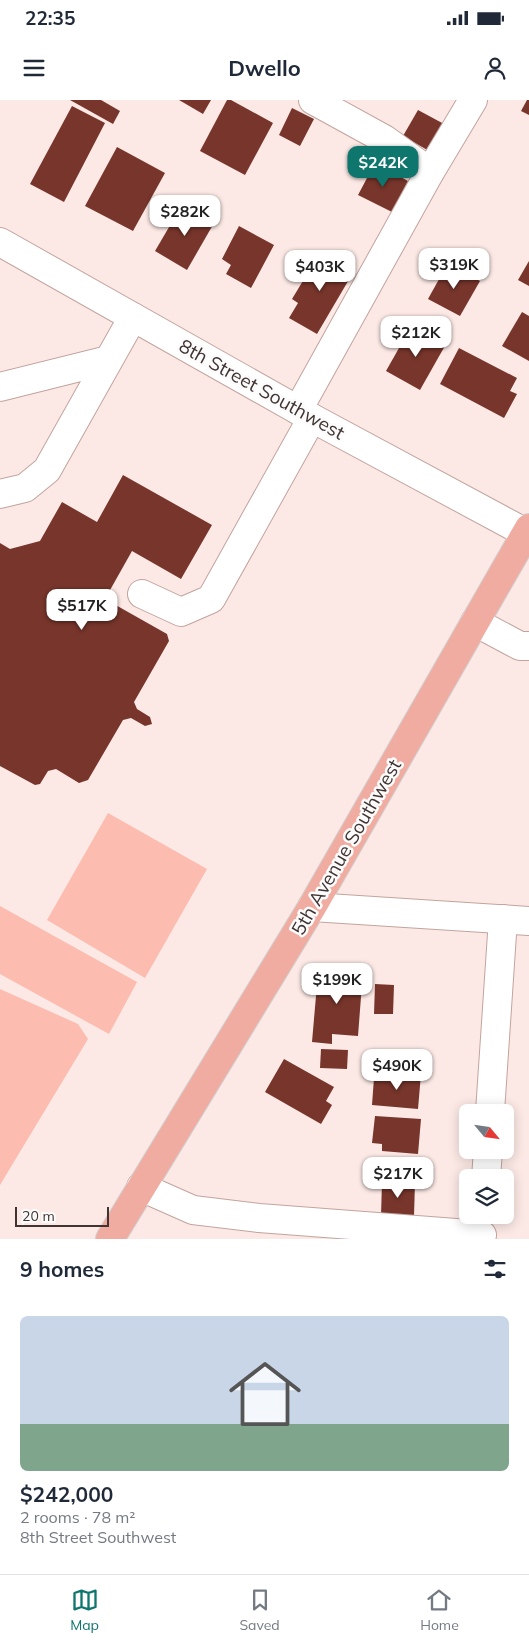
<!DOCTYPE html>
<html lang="en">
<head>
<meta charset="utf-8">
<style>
  :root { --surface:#fff; --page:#f6f6f7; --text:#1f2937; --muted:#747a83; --line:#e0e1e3; --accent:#0f766e }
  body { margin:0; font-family:Mulish,sans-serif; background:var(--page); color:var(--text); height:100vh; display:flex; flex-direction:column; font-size:19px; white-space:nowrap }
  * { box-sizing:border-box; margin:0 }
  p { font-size:16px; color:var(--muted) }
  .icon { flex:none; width:28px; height:28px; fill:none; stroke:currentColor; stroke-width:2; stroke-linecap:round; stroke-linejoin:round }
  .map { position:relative; height:1139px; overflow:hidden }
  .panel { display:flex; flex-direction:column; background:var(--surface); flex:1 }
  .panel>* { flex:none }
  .needle { width:32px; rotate:119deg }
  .buttons { position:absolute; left:459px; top:1004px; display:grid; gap:10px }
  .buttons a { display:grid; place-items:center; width:55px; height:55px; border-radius:8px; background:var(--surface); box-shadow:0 2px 12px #0003; font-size:25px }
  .scale { position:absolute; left:15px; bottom:12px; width:94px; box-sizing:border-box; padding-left:5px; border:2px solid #403432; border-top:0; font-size:14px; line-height:18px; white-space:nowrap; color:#403432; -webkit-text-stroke:4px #fbfbfb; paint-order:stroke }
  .price { position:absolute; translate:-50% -42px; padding:0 11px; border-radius:10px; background:#fff; color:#222; font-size:16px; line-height:32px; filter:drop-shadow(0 1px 2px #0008) }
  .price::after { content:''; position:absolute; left:50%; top:30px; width:15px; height:11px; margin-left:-8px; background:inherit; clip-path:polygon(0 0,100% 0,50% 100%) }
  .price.active { background:var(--accent); color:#fff }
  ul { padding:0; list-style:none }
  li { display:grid; align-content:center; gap:10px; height:265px; padding:0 20px }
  li span { display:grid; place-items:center; height:155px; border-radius:8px; color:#555 }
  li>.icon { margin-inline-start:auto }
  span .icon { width:90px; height:90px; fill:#fffc; stroke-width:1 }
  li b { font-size:21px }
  h2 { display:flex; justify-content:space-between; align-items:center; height:60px; padding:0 20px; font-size:21px }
  .status { display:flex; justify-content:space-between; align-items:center; height:35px; padding:0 25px; background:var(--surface); direction:ltr }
  .status svg { height:14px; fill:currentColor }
  header { display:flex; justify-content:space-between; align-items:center; height:65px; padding:0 20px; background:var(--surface); font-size:22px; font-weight:700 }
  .tab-bar { display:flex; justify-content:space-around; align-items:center; height:70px; border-top:1px solid var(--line); background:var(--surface); font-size:14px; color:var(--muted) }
  .tab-bar a { display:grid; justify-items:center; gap:2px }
  .tab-bar .active { color:var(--accent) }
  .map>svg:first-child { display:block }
  .green { fill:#fcbcb0 }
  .building { fill:#77352b }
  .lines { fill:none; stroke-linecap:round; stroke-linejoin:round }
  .minor-casing { stroke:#c2a49e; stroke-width:30 }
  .major-casing { stroke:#d1cece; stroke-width:30 }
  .minor { stroke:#fff; stroke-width:28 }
  .major { stroke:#f1aca1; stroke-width:28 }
  .labels { text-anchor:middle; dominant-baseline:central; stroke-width:5; stroke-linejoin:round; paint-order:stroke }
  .street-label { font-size:19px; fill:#403432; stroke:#fbfbfb }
</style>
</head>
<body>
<div class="status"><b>22:35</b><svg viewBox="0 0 49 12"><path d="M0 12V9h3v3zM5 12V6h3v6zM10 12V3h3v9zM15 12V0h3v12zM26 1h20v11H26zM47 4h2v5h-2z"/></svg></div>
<header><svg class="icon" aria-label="menu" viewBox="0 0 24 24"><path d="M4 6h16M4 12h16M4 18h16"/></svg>Dwello<svg class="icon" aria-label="person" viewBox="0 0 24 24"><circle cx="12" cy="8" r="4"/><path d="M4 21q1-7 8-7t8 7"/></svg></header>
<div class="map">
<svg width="529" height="1139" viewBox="0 0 529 1139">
  <rect width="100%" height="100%" fill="#fce9e5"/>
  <!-- green -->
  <g class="green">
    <path d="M108,713L207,769L145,878L47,820Z"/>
    <path d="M0,806L137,882L109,934L0,874Z"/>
    <path d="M0,889L78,924L88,939L0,1085Z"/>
  </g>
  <!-- building -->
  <g class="building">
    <path d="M70,0H101L120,11L113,24Z"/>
    <path d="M179,0H211L203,14Z"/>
    <path d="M227,0H231L273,23L245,75L200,51Z"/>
    <path d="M527,0H529V15L521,11Z"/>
    <path d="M72,6L105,23L64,102L30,84Z"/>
    <path d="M292,8L314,19L300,46L279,35Z"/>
    <path d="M418,10L444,24L429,51L403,36Z"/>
    <path d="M117,47L165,73L133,131L85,106Z"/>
    <path d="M375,63L408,81L392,112L358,95Z"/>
    <path d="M182,105L214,123L187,170L155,151Z"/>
    <path d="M239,126L274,145L251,188L226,174L231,165L222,159Z"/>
    <path d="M321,151L354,171L317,234L289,218L298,203L292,199Z"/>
    <path d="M529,161V186L518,180Z"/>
    <path d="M448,163L480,181L460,216L428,199Z"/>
    <path d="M522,212L529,216V261L502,246Z"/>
    <path d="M412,225L446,244L420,290L386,271Z"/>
    <path d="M459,248L517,278L510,291L517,294L504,318L440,284Z"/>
    <path d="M123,375L212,425L181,479L132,451L105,499L167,534L169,541L134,602L137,609L150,617L152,624L145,626L131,618L123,620L88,680L79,683L56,669L48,671L40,684L35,685L0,666V443L10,449L40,441L62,402L97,422Z"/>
    <path d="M336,869L363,871L358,936L332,934V944L312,942L318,873L335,875Z"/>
    <path d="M375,884L394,885L393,914H374Z"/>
    <path d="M321,949L348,950L347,969L320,968Z"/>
    <path d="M284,959L334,987L326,1001L332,1005L321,1024L265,992Z"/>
    <path d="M385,972L421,974L418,1009L372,1005L374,978L385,979Z"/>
    <path d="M375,1016L421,1019L418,1054L382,1051V1044L372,1043Z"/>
    <path d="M382,1082H415L414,1116H381Z"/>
  </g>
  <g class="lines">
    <!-- minor casing -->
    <g class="minor-casing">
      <g id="minor">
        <path d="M313,0L384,39L430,72"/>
        <path d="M0,142L312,318L526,433"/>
        <path d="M0,287L108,260"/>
        <path d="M298,310L430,72L473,0"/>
        <path d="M0,394L25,388L47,370L133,217"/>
        <path d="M142,494L181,512L211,499L312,318"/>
        <path d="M475,522L520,546H529"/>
        <path d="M312,807L529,821"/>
        <path d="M490,1012L503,819"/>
        <path d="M486,1078L488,1050"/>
        <path d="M141,1087L193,1110L259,1118L482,1135"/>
      </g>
    </g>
    <!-- major casing -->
    <g class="major-casing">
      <path id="major" d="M110,1139L312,807L529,428"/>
    </g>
    <!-- minor -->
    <use href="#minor" class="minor"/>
    <!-- major -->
    <use href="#major" class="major"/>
  </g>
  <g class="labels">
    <!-- street labels -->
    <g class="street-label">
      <text transform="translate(262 289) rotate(29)">8th Street Southwest</text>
      <text transform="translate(346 747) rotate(-60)">5th Avenue Southwest</text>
    </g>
  </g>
</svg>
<div class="buttons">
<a><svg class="needle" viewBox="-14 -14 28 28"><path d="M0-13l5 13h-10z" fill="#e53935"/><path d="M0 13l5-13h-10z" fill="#747a83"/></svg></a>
<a><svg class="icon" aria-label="layers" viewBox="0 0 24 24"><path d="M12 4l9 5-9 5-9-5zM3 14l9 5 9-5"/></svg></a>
</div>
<div class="scale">20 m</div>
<b class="price active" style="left:383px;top:88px">$242K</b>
<b class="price" style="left:185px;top:137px">$282K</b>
<b class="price" style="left:454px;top:190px">$319K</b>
<b class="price" style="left:320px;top:192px">$403K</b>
<b class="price" style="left:416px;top:258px">$212K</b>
<b class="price" style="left:82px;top:531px">$517K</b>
<b class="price" style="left:337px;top:905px">$199K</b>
<b class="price" style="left:397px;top:991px">$490K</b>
<b class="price" style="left:398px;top:1099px">$217K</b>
</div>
<section class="panel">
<h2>9 homes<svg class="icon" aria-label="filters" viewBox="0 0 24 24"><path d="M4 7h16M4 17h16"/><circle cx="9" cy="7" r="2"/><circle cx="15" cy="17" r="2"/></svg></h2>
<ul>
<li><span style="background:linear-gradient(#c9d6e8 70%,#7fa58c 0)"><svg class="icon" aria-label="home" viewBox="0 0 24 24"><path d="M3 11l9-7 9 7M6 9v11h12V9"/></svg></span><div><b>$242,000</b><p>2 rooms · 78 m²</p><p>8th Street Southwest</p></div></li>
</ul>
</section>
<nav class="tab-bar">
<a class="active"><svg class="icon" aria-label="map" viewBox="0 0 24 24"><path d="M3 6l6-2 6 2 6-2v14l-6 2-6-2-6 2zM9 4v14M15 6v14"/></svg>Map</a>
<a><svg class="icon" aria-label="saved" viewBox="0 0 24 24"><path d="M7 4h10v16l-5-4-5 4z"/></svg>Saved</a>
<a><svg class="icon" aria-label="home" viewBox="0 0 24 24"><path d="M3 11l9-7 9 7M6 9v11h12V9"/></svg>Home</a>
</nav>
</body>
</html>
